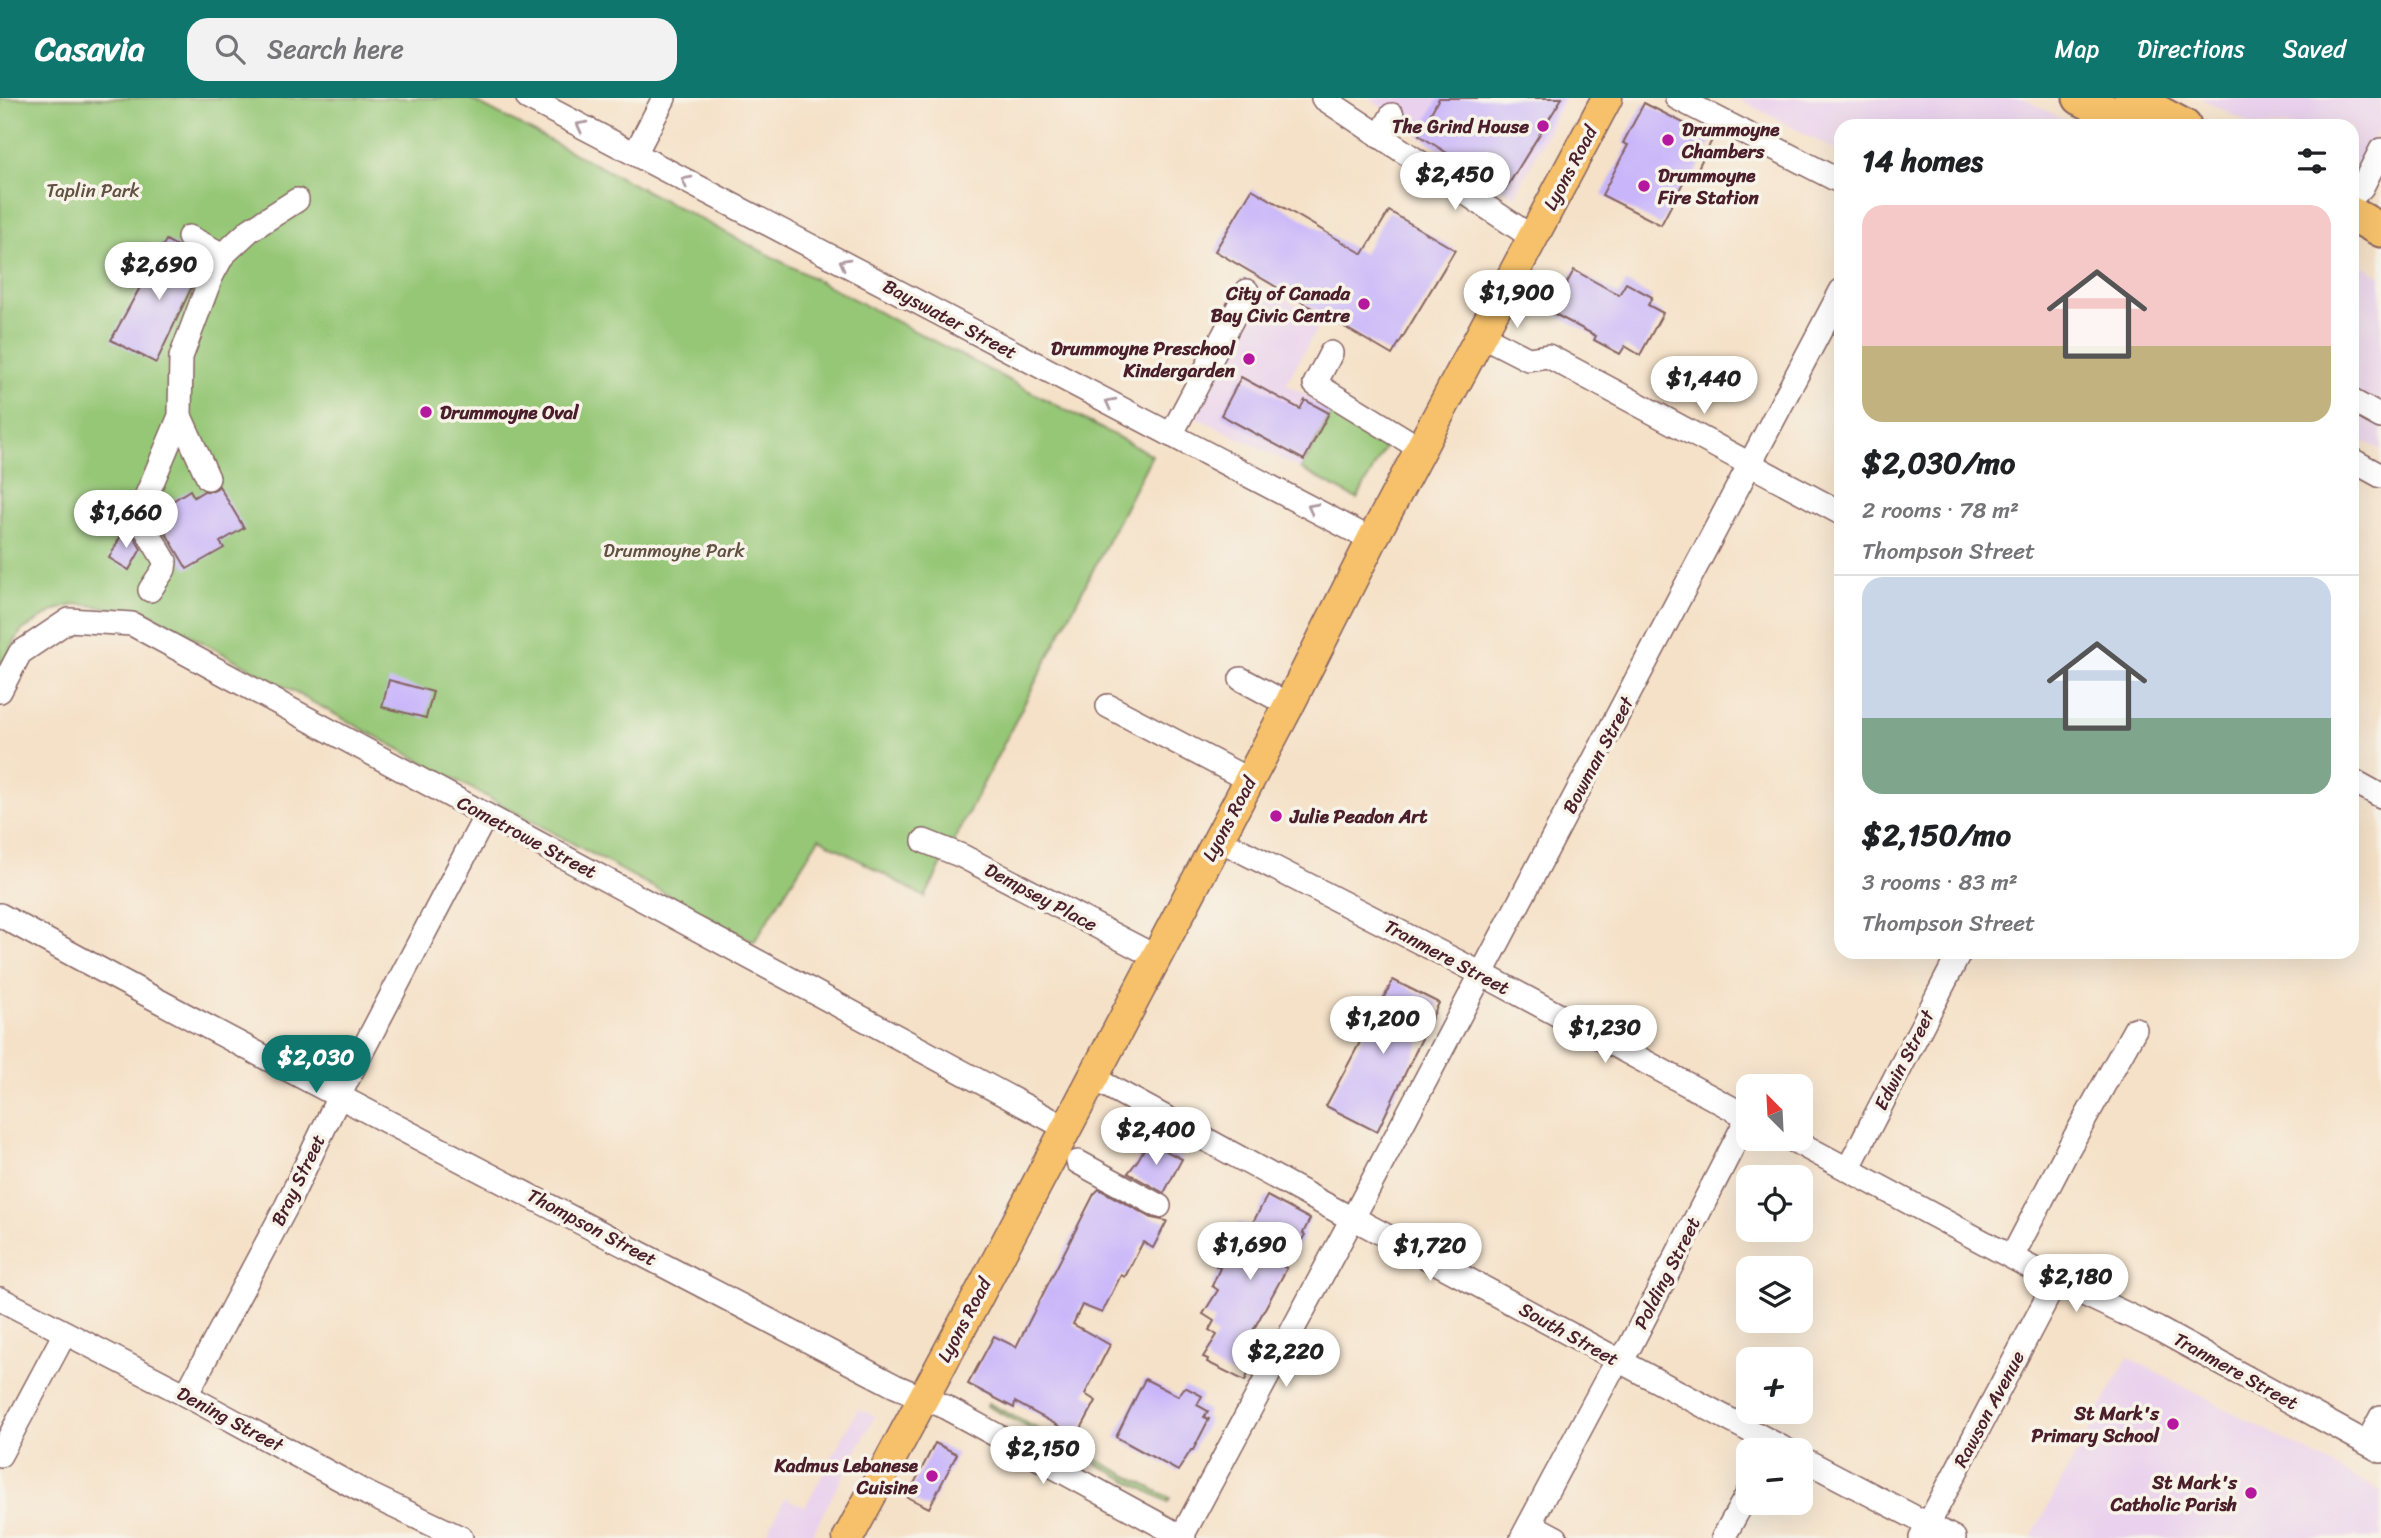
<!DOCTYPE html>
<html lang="en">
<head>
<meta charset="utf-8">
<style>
  :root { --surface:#fff; --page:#f2f2f2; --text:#202124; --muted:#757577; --line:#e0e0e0; --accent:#0f766e }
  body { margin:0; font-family:Sriracha,sans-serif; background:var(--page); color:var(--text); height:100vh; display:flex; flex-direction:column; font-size:26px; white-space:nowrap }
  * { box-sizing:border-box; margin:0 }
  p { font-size:23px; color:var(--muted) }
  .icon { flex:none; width:38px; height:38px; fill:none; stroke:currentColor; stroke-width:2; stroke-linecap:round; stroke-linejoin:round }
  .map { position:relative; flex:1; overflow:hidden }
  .details { position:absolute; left:1834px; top:21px; width:525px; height:840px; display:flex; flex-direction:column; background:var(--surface); border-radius:21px; box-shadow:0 7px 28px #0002 }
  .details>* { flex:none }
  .needle { width:46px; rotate:336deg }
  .tools { position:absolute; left:1736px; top:976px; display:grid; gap:14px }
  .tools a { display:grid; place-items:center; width:77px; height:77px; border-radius:14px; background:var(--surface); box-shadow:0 7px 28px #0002; font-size:35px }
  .price { position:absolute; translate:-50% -60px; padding:0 16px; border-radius:24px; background:#fff; color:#222; font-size:23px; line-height:46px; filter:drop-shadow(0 2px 4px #0008) }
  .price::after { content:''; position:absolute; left:50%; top:42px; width:21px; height:16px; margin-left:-10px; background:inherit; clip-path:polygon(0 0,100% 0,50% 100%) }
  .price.selected { background:var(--accent); color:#fff }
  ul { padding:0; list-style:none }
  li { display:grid; align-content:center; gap:14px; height:371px; padding:0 28px }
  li+li { border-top:2px solid var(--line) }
  li span { display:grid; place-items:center; height:217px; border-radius:21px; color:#555 }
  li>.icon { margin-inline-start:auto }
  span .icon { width:126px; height:126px; fill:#fffc; stroke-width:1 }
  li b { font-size:30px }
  h2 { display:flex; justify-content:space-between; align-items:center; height:84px; padding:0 28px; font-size:30px }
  header { display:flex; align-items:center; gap:42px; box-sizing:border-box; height:98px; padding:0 35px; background:var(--accent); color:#fff }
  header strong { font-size:33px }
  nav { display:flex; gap:38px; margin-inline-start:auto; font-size:24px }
  .search { width:490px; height:63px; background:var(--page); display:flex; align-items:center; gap:18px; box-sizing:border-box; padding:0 24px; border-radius:21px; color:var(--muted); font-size:26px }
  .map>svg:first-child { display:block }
  .built { fill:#ead1ed }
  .green { fill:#96c777; stroke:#707351; stroke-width:2 }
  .building { fill:#c9b6fa }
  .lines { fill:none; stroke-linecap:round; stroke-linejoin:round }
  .minor-casing { stroke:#866362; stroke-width:26 }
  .major-casing { stroke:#866362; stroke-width:33 }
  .highway-casing { stroke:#866362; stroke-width:37 }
  .minor { stroke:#fff; stroke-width:23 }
  .major { stroke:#f6c16b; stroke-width:30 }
  .highway { stroke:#f6c16b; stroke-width:33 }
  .oneway { stroke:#ae9aa0 }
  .poi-dot { fill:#b5179e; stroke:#f7f3e8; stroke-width:2.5 }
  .labels { text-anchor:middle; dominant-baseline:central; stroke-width:7; stroke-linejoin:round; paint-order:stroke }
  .poi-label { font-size:19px; font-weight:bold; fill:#4a1f2b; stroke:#f7f3e8; text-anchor:end }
  .street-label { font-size:19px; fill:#4a1f2b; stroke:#f7f3e8 }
  .park-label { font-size:19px; fill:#615142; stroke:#f7f3e8 }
</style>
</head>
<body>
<header>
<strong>Casavia</strong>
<div class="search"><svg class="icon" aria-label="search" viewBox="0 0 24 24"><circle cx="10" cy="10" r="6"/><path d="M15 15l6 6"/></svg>Search here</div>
<nav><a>Map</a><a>Directions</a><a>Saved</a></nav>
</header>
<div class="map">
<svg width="2381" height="1440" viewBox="0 0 2381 1440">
  <rect width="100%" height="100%" fill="#f7f3e8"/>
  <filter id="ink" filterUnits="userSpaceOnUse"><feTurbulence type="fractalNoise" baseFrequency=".0143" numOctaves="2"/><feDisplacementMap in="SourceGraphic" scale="14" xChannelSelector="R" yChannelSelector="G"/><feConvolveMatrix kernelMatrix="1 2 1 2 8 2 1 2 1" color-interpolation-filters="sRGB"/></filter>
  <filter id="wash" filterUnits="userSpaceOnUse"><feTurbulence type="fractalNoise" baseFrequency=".00686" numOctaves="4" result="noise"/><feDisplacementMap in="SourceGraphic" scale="28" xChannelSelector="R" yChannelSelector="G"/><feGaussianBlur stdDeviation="1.57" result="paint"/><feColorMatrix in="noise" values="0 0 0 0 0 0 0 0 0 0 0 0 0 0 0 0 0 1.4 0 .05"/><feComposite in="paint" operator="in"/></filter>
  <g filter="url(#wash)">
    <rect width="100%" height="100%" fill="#f5e1c8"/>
    <!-- built -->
    <g class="built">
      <path d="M1369,0H1565L1515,98L1419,37Z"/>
      <path d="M1737,0H2023L2076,28H1841V55Z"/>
      <path d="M2200,0H2381V28L2353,80L2352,28H2253Z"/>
      <path d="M2352,162L2381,178V352L2352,337Z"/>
      <path d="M1244,179L1322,221L1286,286L1333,312L1301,371L1174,308Z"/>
      <path d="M2128,1259L2381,1393V1440H2031Z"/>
      <path d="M858,1311L875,1318L810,1440H764L785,1400L805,1409Z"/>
    </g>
    <!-- green -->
    <g class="green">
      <path d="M0,0H468L1152,357L925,799L819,740L754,844L147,514L78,506L55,512L21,533L0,570Z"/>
      <path d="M1333,312L1389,342L1357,401L1301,371Z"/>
      <path d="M988,1305L1170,1400L1168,1404L987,1308Z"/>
    </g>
    <g id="blocks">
      <!-- building -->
      <g class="building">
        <path d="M1439,0H1562L1505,92L1419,37Z"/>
        <path d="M1644,5L1713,40L1693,80L1687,77L1661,127L1602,97L1628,47L1623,45Z"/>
        <path d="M1252,91L1363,156L1389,113L1455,152L1392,257L1215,153Z"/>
        <path d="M166,142L204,163L156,265L111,242Z"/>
        <path d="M1574,172L1619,197L1626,185L1652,199L1648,207L1663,215L1640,257L1625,248L1620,256L1594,242L1596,238L1551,214Z"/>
        <path d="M1241,279L1300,311L1305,302L1329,315L1304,362L1221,317Z"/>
        <path d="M219,388L244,430L220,444L224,450L187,471L154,415L190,392L194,399L204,393H213Z"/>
        <path d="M125,430L131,434L141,451L129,472L109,460Z"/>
        <path d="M389,582L433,594L426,620L382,609Z"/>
        <path d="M1393,882L1439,905L1377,1034L1326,1008Z"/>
        <path d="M1148,1044L1182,1061L1164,1095L1128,1075L1138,1062Z"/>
        <path d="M1099,1091L1152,1120L1167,1123L1153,1150L1143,1144L1125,1179L1121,1177L1102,1215L1082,1207L1073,1226L1110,1247L1085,1296L1096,1303L1077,1338L1015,1304L1014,1310L968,1286L994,1238L1016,1249L1094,1096Z"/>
        <path d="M1267,1098L1310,1121L1303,1135L1305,1137L1284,1169L1287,1170L1243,1251L1255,1259L1245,1283L1207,1264L1208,1261L1203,1259L1217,1237L1209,1232L1214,1223L1203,1216L1218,1192L1212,1188L1220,1170L1216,1168L1239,1124L1250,1130Z"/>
        <path d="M1145,1281L1178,1298L1185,1289L1202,1298L1197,1307L1208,1313L1204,1319L1209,1321L1193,1352H1191L1178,1373L1116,1339Z"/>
        <path d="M935,1345L957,1356L929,1410L907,1399Z"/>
      </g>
    </g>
  </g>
  <g filter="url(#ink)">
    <use href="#blocks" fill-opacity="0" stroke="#866362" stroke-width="2"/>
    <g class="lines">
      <!-- minor casing -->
      <g class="minor-casing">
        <g id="minor">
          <path d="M528,0L1372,442"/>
          <path d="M1323,0L1533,140"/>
          <path d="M1677,0L1841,84"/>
          <path d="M1380,39L1392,17"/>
          <path d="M635,56L664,0"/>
          <path d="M2352,99L2362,89L2381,52"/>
          <path d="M189,139L223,157"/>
          <path d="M1481,237L1528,261L1548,258L1841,415"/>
          <path d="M1331,255L1315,286L1421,351"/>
          <path d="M2352,303L2381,319"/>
          <path d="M180,318L208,380"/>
          <path d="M1171,337L1247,193"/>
          <path d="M2352,362L2381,378"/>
          <path d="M150,492L164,471L165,463L138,418L180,318L181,259L211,179L223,157L250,132L297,102"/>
          <path d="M1241,581L1289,607"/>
          <path d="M0,593L20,555L69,522L132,526L1066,1030"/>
          <path d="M1108,608L1249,682"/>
          <path d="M2352,682L2381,698"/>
          <path d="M1218,741L1482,876L1748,1019"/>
          <path d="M924,743L962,758L1156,859"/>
          <path d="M0,817C296,979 597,1132 895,1288L943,1308L1184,1440"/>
          <path d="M1093,980L1352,1121L1353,1120L1788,1353"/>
          <path d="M1791,1041L2056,1183L2158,1231L2381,1353"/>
          <path d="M1078,1064L1159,1108"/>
          <path d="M1848,1071L1960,854"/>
          <path d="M1353,1120L1841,193"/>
          <path d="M2012,1159L2066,1055L2135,931"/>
          <path d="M0,1201L186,1297L368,1396L461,1440"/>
          <path d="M186,1297L286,1109L346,984L486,717"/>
          <path d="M2367,1345L2381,1319"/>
          <path d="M0,1357L65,1235"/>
          <path d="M1801,1360L1954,1440"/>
          <path d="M1530,1426L1556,1440"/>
          <path d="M1181,1440L1352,1121"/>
          <path d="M1522,1440L1610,1275L1629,1250L1748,1019"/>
          <path d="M1723,1440L1748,1395"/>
          <path d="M1921,1440L2056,1183"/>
        </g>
      </g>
      <!-- major casing -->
      <g class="major-casing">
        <path id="major" d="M848,1440L975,1204L1289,607L1372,442L1607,0"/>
      </g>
      <!-- highway casing -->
      <g class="highway-casing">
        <g id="highway">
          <path d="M2080,0L2136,28"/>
          <path d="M2131,0L2184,28"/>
          <path d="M2352,116L2381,132"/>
        </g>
      </g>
      <!-- minor -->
      <use href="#minor" class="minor"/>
      <!-- major -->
      <use href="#major" class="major"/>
      <!-- highway -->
      <use href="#highway" class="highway"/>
    </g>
    <!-- one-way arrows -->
    <defs><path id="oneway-chevron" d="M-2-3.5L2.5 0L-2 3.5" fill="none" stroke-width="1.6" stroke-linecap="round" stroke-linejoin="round" transform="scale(1.75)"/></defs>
    <g class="oneway">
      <use href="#oneway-chevron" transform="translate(581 28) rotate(-152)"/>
      <use href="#oneway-chevron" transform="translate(686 83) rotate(-152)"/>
      <use href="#oneway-chevron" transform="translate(844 165) rotate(-152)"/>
      <use href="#oneway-chevron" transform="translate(1110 305) rotate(-152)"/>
      <use href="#oneway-chevron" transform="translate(1312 410) rotate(-152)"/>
    </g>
  </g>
  <!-- markers -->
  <g class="poi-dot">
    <circle cx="1543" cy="28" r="7"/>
    <circle cx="1668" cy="42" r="7"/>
    <circle cx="1644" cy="88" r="7"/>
    <circle cx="1364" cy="206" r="7"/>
    <circle cx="1249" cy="261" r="7"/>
    <circle cx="426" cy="314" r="7"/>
    <circle cx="1276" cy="718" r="7"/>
    <circle cx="2173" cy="1326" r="7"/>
    <circle cx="932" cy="1378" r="7"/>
    <circle cx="2251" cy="1395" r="7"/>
  </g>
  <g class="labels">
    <!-- poi labels -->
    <g class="poi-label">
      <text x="1529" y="28">The Grind House</text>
      <text x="1682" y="31" text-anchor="start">Drummoyne<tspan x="1682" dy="22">Chambers</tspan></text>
      <text x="1658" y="77" text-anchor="start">Drummoyne<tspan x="1658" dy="22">Fire Station</tspan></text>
      <text x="1350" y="195">City of Canada<tspan x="1350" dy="22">Bay Civic Centre</tspan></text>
      <text x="1235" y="250">Drummoyne Preschool<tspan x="1235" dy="22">Kindergarden</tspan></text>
      <text x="440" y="314" text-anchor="start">Drummoyne Oval</text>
      <text x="1290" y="718" text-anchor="start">Julie Peadon Art</text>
      <text x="2159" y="1315">St Mark's<tspan x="2159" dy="22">Primary School</tspan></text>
      <text x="918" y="1367">Kadmus Lebanese<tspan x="918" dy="22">Cuisine</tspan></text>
      <text x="2237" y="1384">St Mark's<tspan x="2237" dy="22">Catholic Parish</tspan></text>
    </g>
    <!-- street labels -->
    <g class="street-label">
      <text transform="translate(1570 70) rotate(-62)">Lyons Road</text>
      <text transform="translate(950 221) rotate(28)">Bayswater Street</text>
      <text transform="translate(1598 657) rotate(-62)">Bowman Street</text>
      <text transform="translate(1229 721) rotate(-62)">Lyons Road</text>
      <text transform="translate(527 739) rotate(28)">Cometrowe Street</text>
      <text transform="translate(1041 799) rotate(28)">Dempsey Place</text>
      <text transform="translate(1447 859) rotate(28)">Tranmere Street</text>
      <text transform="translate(1904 962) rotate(-63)">Edwin Street</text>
      <text transform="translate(298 1082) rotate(-64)">Bray Street</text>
      <text transform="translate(592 1129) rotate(28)">Thompson Street</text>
      <text transform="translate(1667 1175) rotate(-63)">Polding Street</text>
      <text transform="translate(964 1222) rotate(-62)">Lyons Road</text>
      <text transform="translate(1569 1236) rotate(29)">South Street</text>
      <text transform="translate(2236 1273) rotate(29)">Tranmere Street</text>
      <text transform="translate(1989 1311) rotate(-62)">Rawson Avenue</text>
      <text transform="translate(230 1321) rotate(28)">Dening Street</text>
    </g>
    <!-- park labels -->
    <g class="park-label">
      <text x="93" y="92">Taplin Park</text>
      <text x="674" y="452">Drummoyne Park</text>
    </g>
  </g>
</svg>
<div class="tools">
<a><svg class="needle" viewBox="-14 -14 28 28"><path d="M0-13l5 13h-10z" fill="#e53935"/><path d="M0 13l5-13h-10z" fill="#757577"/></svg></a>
<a><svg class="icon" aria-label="locate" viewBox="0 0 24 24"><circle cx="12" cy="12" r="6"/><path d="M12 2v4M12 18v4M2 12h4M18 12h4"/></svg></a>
<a><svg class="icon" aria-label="layers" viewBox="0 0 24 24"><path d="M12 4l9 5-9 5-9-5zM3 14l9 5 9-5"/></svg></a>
<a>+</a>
<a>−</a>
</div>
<b class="price" style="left:1455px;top:114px">$2,450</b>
<b class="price" style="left:159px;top:204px">$2,690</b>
<b class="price" style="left:1517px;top:232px">$1,900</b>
<b class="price" style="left:1704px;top:318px">$1,440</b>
<b class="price" style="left:126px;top:452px">$1,660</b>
<b class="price" style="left:1383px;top:958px">$1,200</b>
<b class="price" style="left:1605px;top:967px">$1,230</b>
<b class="price selected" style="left:316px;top:997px">$2,030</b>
<b class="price" style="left:1156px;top:1069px">$2,400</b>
<b class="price" style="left:1250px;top:1184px">$1,690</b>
<b class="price" style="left:1430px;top:1185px">$1,720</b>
<b class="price" style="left:2076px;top:1216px">$2,180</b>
<b class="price" style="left:1286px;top:1291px">$2,220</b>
<b class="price" style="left:1043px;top:1388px">$2,150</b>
<section class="details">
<h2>14 homes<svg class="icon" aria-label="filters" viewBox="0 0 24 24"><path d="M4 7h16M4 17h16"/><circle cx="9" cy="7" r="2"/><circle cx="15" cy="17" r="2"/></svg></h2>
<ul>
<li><span style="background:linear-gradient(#f6c9c9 65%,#c2b280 0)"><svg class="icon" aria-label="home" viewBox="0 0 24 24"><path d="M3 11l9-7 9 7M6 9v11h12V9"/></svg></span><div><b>$2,030/mo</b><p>2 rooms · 78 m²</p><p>Thompson Street</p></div></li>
<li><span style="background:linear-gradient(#c9d6e8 65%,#7fa58c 0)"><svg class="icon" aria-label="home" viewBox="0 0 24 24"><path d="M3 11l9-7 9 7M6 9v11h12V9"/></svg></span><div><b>$2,150/mo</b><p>3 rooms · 83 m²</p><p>Thompson Street</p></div></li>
</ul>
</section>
</div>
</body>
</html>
